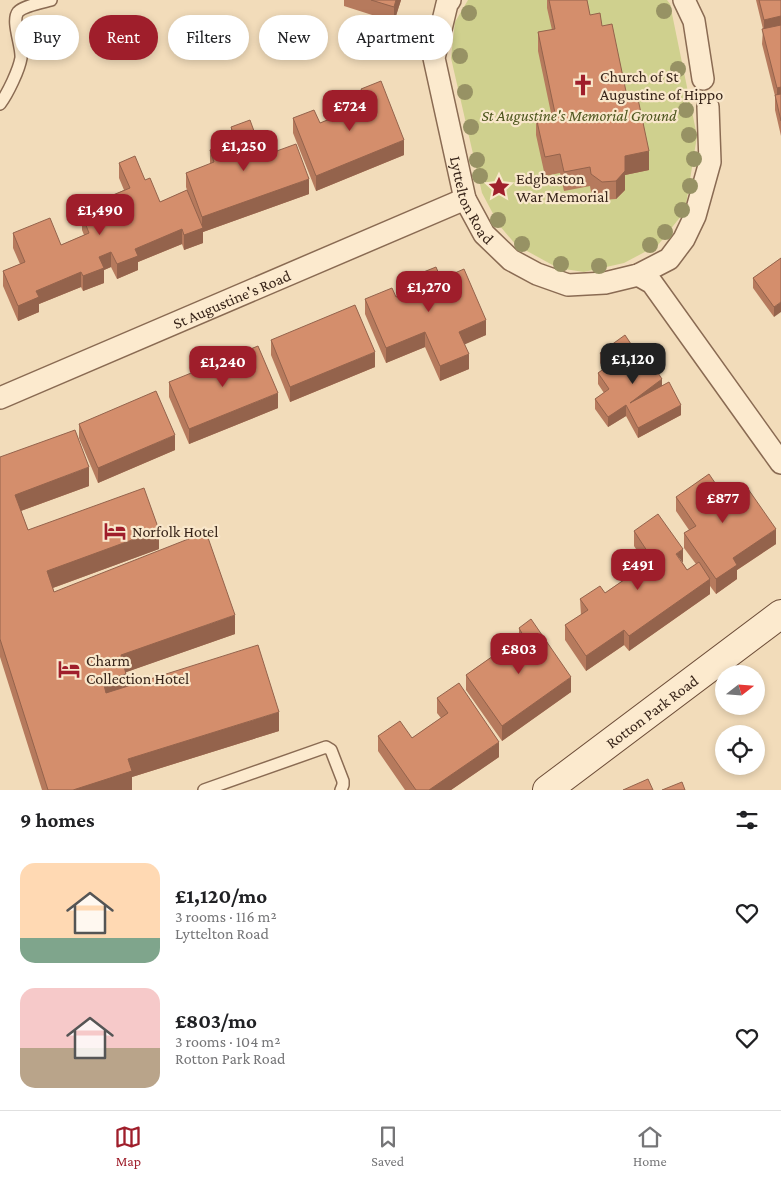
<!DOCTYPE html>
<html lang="en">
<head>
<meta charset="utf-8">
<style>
  :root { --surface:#fff; --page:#f2f2f2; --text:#202124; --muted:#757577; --line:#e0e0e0; --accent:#9f1e2b }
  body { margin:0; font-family:"Crimson Pro",serif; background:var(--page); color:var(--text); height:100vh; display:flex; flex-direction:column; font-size:19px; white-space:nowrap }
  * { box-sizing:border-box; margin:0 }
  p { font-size:16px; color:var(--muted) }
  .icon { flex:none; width:28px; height:28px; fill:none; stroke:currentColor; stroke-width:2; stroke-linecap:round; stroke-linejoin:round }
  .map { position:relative; height:790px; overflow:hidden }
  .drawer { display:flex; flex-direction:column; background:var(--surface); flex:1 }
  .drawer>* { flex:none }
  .top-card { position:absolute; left:15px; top:15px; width:500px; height:45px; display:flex; gap:10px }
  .needle { width:32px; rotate:73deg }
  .tools { position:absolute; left:715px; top:665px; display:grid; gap:10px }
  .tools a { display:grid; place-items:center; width:50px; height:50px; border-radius:50%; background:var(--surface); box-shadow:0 2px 8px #0003; font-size:25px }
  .price { position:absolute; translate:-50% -42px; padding:0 11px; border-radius:10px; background:var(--accent); color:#fff; font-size:16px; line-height:32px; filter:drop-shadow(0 1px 2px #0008) }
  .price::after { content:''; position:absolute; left:50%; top:30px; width:15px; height:11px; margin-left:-8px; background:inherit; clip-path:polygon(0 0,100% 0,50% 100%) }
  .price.on { background:#222; color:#fff }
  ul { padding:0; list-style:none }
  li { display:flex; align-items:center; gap:15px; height:125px; padding:0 20px }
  li span { display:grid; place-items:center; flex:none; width:140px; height:100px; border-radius:15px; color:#555 }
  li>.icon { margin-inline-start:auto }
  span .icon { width:60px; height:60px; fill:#fffc; stroke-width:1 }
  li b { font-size:21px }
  h2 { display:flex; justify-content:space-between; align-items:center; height:60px; padding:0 20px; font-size:21px }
  .chip { padding:0 18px; border-radius:22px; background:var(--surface); box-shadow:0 2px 8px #0003; font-size:18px; line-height:45px }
  .chip.on { background:var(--accent); color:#fff }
  .tab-bar { display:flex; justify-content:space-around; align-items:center; height:70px; border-top:1px solid var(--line); background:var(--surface); font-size:14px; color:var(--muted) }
  .tab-bar a { display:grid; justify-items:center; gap:2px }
  .tab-bar .on { color:var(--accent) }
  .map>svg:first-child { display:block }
  .green { fill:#cfd08e }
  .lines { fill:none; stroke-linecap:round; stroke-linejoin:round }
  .service-casing { stroke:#8a6b53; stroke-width:14 }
  .minor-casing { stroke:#8a6b53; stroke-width:24 }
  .secondary-casing { stroke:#6c4c37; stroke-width:30 }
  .service { stroke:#fceace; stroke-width:11 }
  .minor { stroke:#fceace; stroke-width:21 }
  .secondary { stroke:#fceace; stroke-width:28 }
  .tree { fill:#979264 }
  .wall { fill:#b67a5d }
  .shaded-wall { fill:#94634c }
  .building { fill:#d48e6c; stroke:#94634c }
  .labels { text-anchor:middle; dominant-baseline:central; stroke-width:4.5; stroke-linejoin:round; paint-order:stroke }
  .poi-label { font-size:16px; fill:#38251a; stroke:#f9e7cb; text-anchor:start }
  .park-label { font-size:16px; font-style:italic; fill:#4d561e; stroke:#f9e7cb }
  .street-label { font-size:16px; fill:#38251a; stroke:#f9e7cb }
</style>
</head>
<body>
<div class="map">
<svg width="781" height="790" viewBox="0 0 781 790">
  <rect width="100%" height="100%" fill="#f2dcba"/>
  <!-- green -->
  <path class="green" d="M468,0H667L670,4L697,136L685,211L658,245L624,263L584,272L558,268L516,245L499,225L482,193L451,58L455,22Z"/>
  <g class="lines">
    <!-- service casing -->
    <g class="service-casing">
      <g id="service">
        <path d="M0,104C8,93 19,70 21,58C22,46 11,21 18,12C23,6 44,2 51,0"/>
        <path d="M204,790L326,747L331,750L343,781V785L341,790"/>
      </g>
    </g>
    <!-- minor casing -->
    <g class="minor-casing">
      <g id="minor">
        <path id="s1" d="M450,0L447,4L434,58L465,199L484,234L511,260L537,274L568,285L605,283L638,275L669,259L684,239L695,216L710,162L708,107"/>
        <path d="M684,0L694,21L703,79"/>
        <path d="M638,275L652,283L781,463"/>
        <path id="s2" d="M0,398L465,199"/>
      </g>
    </g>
    <!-- secondary casing -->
    <g class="secondary-casing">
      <g id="secondary">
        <path id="s3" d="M547,790L781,614"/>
      </g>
    </g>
    <!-- service -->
    <use href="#service" class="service"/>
    <!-- minor -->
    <use href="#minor" class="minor"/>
    <!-- secondary -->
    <use href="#secondary" class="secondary"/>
  </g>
  <!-- trees -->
  <g class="tree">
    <circle cx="664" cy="11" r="8"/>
    <circle cx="469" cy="13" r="8"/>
    <circle cx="460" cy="56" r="8"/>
    <circle cx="678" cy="69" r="8"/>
    <circle cx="465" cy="92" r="8"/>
    <circle cx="686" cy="110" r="8"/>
    <circle cx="471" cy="127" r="8"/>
    <circle cx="689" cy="135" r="8"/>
    <circle cx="694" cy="159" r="8"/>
    <circle cx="477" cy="160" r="8"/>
    <circle cx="480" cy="176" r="8"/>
    <circle cx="690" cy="186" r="8"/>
    <circle cx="682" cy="210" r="8"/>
    <circle cx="498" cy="220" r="8"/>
    <circle cx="665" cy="232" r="8"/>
    <circle cx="522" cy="244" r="8"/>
    <circle cx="650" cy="245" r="8"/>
    <circle cx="561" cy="264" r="8"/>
    <circle cx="599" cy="266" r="8"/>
  </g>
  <!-- wall -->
  <g class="wall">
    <path d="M344,0H401L394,22L344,6Z"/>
    <path d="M547,0H587L590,15L602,26L649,170L625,175V190L616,199L602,200L591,192L590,186L564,191L560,173L545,176L536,135V117L551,113L538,51V32L552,30L547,8Z"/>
    <path d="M756,0H781V136L775,110V96L762,44L763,29Z"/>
    <path d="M361,89L404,155L316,191L293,133V118L320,123L362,106L361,104Z"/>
    <path d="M231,127L263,156L309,194L203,232V243L184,250L182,244L138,262V270L117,279L111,267L104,270V283L83,291L81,287L39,304V312L18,321L3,286V271L20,264L13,248V233L61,245L84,235L82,230V215L100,225L117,218L113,210V195L124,190L119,178V163L145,180L160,202L187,190L186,187V173L210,164V150L219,147V138L231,133Z"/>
    <path d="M781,258L774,317L753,288V278Z"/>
    <path d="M411,277L441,279L486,335L464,344L469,369L440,381L425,347L386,363L365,314V299L396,297L411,290Z"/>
    <path d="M271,340L375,367L290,402L271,355Z"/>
    <path d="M600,353L645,365L662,386L681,415L638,438L626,416L608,427L595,409V399L604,393L598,384V373L604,369L600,363Z"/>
    <path d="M169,382L278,408L189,444L169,397Z"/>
    <path d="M79,424L175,450L98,483L79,438Z"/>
    <path d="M0,457L89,486L21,511L28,530L159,549L53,588L54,592L235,634L126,672V687L279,731L132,777V790H42L0,657Z"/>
    <path d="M676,497L726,499L776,544L737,570V579L716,594L710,586V594L629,651L624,645L586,671L565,640V625L581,615L580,599L605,593L646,564L634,546V531L683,563L687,570L696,564L684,548V533L689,530L676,511Z"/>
    <path d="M519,628L571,692L502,741L466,690V675L519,638Z"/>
    <path d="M437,698L499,757L451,790H405L378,751V736L412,738L441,718L437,713Z"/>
  </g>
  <!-- shaded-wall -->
  <g class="shaded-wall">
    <path d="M396,0H401L394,22V7Z"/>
    <path d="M781,16V31L764,35V20Z"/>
    <path d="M781,87V102L777,103V88Z"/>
    <path d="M404,140V155L316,191V176Z"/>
    <path d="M649,151V170L625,175V190L616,199V181L625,156Z"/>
    <path d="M309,179V194L203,232V243L184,250V235L202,228V217Z"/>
    <path d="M182,229V244L138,262V270L117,279V264L135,249Z"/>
    <path d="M111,252V267L104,270V283L83,291V276L99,257Z"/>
    <path d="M81,272V287L39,304V312L18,321V306L36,291Z"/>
    <path d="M781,302V312L774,317V307Z"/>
    <path d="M486,320V335L459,347V332Z"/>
    <path d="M425,332V347L386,363V348Z"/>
    <path d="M375,352V367L290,402V387Z"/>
    <path d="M469,354V369L440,381V366Z"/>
    <path d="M662,379V389L630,403Z"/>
    <path d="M278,393V408L189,444V429Z"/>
    <path d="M626,405V416L608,427V417Z"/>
    <path d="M681,405V415L638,438V428Z"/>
    <path d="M175,435V450L98,483V468Z"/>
    <path d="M89,467V486L15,513V495Z"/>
    <path d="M776,529V544L737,570V579L716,594V579L733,558Z"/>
    <path d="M159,530V549L47,590V571Z"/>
    <path d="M683,549V563L676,554Z"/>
    <path d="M710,579V594L629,651V636Z"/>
    <path d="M235,615V634L121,674V655Z"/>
    <path d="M624,630V645L586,671V656Z"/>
    <path d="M126,674V692L103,700V681Z"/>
    <path d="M571,677V692L502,741V726Z"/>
    <path d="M279,712V731L132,777V790H73L128,759Z"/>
    <path d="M499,742V757L451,790H429Z"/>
  </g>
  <!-- building -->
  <g class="building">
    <path d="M371,0H396L394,7Z"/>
    <path d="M549,0H587L590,15L600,13L602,26L612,24L628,101L638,99L649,151L625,156V171L616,181L602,182L591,174L590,167L564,172L560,154L545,157L536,117L555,113L538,32L555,29Z"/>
    <path d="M759,0H781V16L764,20Z"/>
    <path d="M781,25V87L777,88L762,29Z"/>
    <path d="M381,81L404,140L316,176L293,118L314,110L320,123L367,104L361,89Z"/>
    <path d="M781,94V121L775,95Z"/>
    <path d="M250,120L263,156L296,144L309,179L202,217L186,173L214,162L210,150L222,146L219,138L233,133L231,127Z"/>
    <path d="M135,156L145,180L150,178L160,202L187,190L203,228L184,235L182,229L135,249L138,256L117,264L111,252L99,257L104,268L83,276L81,272L36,291L39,297L18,306L3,271L25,262L13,233L50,218L61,245L89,233L82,215L94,210L100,225L122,216L113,195L130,188L119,163Z"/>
    <path d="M781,258V302L774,307L753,278Z"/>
    <path d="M436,267L441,279L464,269L486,320L459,332L469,354L440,366L425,332L386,348L365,299L392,288L396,297L416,288L411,277Z"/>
    <path d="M355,305L375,352L290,387L271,340Z"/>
    <path d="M625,335L645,365L650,361L662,379L630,403L669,382L681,405L638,428L626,405L608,417L595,399L609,389L598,373L609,365L600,353Z"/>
    <path d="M258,346L278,393L189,429L169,382Z"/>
    <path d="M156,391L175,435L98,468L79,424Z"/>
    <path d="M75,430L89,467L15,495L28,530L144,488L159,530L47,571L54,592L206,532L235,615L121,655L126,674L103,681L106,693L258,645L279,712L128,759L132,771L73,790H48L0,639V457Z"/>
    <path d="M709,474L726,499L746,486L776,529L733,558L737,565L716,579L684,533L696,526L676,497Z"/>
    <path d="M658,514L683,549L676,554L687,570L699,562L710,579L629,636L624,630L586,656L565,625L588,610L580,599L600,586L605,593L653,560L634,531Z"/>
    <path d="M531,619L571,677L502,726L466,675L523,635L519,628Z"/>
    <path d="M459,683L499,742L429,790H416L378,736L400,721L412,738L448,713L437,698Z"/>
    <path d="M648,779L653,790H623Z"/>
    <path d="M682,782L685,790H662Z"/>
  </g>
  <!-- icons -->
  <defs>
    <g id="church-bare" transform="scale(1.725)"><path d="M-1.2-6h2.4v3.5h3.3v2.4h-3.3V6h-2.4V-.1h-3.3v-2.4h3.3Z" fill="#9f1e2b" stroke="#f9e7cb" stroke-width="2.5" paint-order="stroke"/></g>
    <g id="sight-bare" transform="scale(1.725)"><path d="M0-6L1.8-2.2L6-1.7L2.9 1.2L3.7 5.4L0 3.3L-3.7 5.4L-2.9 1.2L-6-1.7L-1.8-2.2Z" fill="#9f1e2b" stroke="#f9e7cb" stroke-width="2.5" paint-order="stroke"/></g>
    <g id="hotel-bare" transform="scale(1.725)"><path d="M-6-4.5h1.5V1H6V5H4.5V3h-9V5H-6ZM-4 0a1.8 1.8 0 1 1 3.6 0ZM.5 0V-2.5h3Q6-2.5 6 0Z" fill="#9f1e2b" stroke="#f9e7cb" stroke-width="2.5" paint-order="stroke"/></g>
  </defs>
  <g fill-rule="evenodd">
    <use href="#church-bare" x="583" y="85"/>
    <use href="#sight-bare" x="499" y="187"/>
    <use href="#hotel-bare" x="115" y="531"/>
    <use href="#hotel-bare" x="69" y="669"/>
  </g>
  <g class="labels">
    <!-- poi labels -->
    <g class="poi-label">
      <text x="600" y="76">Church of St<tspan x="600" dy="18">Augustine of Hippo</tspan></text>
      <text x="516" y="178">Edgbaston<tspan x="516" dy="18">War Memorial</tspan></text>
      <text x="132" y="531">Norfolk Hotel</text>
      <text x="86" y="660">Charm<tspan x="86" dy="18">Collection Hotel</tspan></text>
    </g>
    <!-- park labels -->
    <g class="park-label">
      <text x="579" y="115">St Augustine's Memorial Ground</text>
    </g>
    <!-- street labels -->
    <g class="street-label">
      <text stroke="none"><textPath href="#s1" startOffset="208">Lyttelton Road</textPath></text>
      <text stroke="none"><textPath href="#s2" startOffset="252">St Augustine's Road</textPath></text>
      <text stroke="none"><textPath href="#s3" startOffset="131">Rotton Park Road</textPath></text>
    </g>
  </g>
</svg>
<div class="tools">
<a><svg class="needle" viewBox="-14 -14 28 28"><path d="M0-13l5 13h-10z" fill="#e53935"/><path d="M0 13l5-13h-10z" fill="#757577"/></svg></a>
<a><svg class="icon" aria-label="locate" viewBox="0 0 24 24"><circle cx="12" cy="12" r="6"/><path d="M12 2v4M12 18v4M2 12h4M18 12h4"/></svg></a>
</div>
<b class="price" style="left:350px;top:132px">£724</b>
<b class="price" style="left:244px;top:172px">£1,250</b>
<b class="price" style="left:100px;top:236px">£1,490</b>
<b class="price" style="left:429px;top:313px">£1,270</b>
<b class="price on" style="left:633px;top:385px">£1,120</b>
<b class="price" style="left:223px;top:388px">£1,240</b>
<b class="price" style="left:723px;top:524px">£877</b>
<b class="price" style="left:638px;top:591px">£491</b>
<b class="price" style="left:519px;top:675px">£803</b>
<div class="top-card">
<a class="chip">Buy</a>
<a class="chip on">Rent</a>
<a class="chip">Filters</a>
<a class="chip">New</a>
<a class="chip">Apartment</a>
</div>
</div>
<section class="drawer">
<h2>9 homes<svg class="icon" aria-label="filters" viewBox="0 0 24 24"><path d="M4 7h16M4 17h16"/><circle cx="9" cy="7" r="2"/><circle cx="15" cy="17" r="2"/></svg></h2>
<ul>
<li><span style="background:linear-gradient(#ffd9b3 75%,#7fa58c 0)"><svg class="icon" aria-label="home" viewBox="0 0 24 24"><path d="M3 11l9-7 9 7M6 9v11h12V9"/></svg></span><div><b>£1,120/mo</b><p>3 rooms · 116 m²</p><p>Lyttelton Road</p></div><svg class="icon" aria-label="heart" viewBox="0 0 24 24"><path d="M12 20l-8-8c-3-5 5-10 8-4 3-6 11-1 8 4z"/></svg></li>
<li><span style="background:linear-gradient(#f6c9c9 60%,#b9a48a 0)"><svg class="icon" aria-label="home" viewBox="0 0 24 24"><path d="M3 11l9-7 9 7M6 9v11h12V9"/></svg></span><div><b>£803/mo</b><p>3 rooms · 104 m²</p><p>Rotton Park Road</p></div><svg class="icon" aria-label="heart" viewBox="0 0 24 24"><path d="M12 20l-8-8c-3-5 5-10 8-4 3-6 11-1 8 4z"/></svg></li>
</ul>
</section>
<nav class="tab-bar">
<a class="on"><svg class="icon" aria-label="map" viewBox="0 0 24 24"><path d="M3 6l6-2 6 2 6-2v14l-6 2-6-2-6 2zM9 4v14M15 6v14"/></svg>Map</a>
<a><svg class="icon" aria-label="saved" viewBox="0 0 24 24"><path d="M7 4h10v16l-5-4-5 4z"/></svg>Saved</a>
<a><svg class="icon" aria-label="home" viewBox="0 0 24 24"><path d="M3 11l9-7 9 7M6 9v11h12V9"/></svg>Home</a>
</nav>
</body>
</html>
